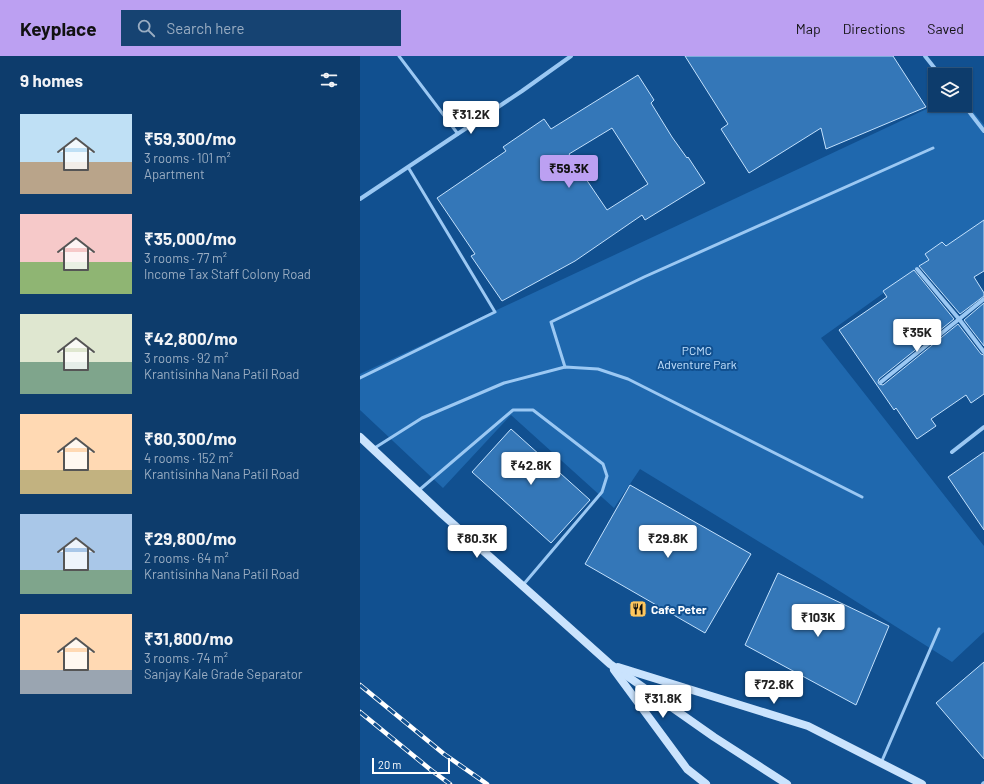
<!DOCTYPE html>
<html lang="en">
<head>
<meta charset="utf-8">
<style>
  :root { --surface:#0d3c6c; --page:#164372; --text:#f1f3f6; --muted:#9aadc2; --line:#2d567f; --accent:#bca0f2 }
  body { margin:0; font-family:Barlow,sans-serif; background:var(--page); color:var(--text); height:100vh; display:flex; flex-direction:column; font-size:15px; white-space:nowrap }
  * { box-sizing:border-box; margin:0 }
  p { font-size:13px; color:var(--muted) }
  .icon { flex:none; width:22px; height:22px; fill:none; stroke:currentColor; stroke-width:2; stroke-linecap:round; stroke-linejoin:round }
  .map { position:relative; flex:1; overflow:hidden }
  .details { display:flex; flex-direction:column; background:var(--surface); width:360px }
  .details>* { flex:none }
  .controls { position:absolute; left:568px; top:12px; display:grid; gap:8px }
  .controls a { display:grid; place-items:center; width:44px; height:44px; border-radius:0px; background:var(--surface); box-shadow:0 1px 3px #0004,0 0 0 1px var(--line); font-size:20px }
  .scale { position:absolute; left:12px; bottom:10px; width:78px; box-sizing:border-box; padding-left:4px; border:2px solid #fff; border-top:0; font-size:11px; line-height:14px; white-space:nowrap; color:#fff; -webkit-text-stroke:3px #115090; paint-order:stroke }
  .price { position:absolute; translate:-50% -34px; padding:0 9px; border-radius:4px; background:#fff; color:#222; font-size:13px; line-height:26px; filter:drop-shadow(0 1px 2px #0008) }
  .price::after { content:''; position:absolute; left:50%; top:24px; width:12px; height:9px; margin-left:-6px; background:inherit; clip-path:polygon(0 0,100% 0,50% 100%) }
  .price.current { background:var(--accent); color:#111 }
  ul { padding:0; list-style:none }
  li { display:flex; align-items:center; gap:12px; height:100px; padding:0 20px }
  li span { display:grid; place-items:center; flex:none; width:112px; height:80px; border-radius:0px; color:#555 }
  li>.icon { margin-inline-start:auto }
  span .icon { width:48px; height:48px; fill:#fffc; stroke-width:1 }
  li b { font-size:17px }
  h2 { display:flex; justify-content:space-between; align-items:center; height:48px; padding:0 20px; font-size:17px }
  header { display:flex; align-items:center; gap:24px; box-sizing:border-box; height:56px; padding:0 20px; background:var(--accent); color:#111 }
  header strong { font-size:19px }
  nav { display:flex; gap:22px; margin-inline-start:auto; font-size:14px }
  .search { width:280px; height:36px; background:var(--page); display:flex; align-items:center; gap:10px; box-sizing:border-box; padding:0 14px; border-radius:0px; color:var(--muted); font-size:15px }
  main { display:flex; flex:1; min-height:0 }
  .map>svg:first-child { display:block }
  .green { fill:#1f68ae }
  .building { fill:#3477b8; stroke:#c3e1fd; fill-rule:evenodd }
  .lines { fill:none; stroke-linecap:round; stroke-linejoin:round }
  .service { stroke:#9bc8f3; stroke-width:3 }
  .minor { stroke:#9bc8f3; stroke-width:4 }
  .secondary { stroke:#cae3fd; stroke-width:8 }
  .rail-casing { stroke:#fff; stroke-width:4.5 }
  .rail { stroke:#115090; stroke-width:3; stroke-dasharray:9; stroke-linecap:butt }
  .labels { text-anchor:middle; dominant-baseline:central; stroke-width:4; stroke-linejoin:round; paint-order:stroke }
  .park-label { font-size:12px; fill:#c3e1fd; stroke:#115090 }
  .poi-label { font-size:12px; font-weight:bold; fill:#fff; stroke:#115090; text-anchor:start }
</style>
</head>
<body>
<header>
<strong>Keyplace</strong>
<div class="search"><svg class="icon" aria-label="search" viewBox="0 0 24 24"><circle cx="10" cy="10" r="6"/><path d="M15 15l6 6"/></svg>Search here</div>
<nav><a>Map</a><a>Directions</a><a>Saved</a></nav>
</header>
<main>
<section class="details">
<h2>9 homes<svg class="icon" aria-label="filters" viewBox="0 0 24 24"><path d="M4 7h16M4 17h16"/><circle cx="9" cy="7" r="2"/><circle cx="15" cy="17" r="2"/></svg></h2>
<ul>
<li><span style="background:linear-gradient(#bfe0f5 60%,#b9a48a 0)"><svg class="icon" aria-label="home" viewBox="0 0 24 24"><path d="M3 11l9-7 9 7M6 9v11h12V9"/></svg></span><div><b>₹59,300/mo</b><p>3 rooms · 101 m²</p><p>Apartment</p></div></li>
<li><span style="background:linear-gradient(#f6c9c9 60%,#8fb573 0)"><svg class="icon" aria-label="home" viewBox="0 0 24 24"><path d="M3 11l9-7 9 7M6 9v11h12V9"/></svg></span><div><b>₹35,000/mo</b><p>3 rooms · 77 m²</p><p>Income Tax Staff Colony Road</p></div></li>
<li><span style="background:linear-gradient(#dfe7d0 60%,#7fa58c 0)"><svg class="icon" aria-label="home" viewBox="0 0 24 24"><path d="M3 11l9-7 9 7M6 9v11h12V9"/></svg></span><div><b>₹42,800/mo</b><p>3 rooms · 92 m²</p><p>Krantisinha Nana Patil Road</p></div></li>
<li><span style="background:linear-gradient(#ffd9b3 70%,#c2b280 0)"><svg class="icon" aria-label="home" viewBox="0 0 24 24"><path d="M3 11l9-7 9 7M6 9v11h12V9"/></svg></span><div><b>₹80,300/mo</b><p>4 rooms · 152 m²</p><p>Krantisinha Nana Patil Road</p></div></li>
<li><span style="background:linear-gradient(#a9c7e8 70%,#7fa58c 0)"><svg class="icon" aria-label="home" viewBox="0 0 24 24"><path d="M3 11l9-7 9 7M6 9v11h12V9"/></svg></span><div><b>₹29,800/mo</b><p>2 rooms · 64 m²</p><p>Krantisinha Nana Patil Road</p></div></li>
<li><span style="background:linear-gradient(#ffd9b3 70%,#9aa5b1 0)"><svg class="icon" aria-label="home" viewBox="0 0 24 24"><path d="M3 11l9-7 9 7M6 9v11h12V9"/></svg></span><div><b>₹31,800/mo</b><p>3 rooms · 74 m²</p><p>Sanjay Kale Grade Separator</p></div></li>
</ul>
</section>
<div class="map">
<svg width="624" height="728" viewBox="0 0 624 728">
  <rect width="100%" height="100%" fill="#115090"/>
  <!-- green -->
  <path class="green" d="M605,46L624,69V165L461,282L624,490V576L592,606L462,524L280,413L254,452L151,359L83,432L0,354V318L575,49H605Z"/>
  <!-- building -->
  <g class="building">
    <path d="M325,0H533L566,51L466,93L461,72L389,117L361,73L368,68Z"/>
    <path d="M278,19L294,44L291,47L312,81L327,102L328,101L345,127L285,164L282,159L215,205L142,245L111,200L115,198L77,142L146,95L143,91L184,63L191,73ZM252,72L288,128L247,154L209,98Z"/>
    <path d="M624,164V215L614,221L624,237V240L600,258L559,210L569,204L565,198L582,186L586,190Z"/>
    <path d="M554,214L594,263L519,323L518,326L519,328L523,329L598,268L621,298L624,299V338L611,347L606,339L571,363L576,370L557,383L536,352L534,354L479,274L527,241L523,235Z"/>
    <path d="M624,247V290L604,264Z"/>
    <path d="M151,373L230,444L191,487L112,416Z"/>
    <path d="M624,396V474L588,421Z"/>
    <path d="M270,429L391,498L345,577L225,508Z"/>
    <path d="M418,517L529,570L496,649L385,589Z"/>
    <path d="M624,606V703L576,647Z"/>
  </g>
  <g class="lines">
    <!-- service -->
    <g class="service">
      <path d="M39,0L98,78"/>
      <path d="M205,311L191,266L284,221L573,92"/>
      <path d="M0,322L135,256L48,111"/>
      <path d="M13,393L62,362L144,327L205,311L238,313L268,323L502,441"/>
      <path d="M58,435L153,354H173L243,408L247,420L242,436L163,529"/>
      <path d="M521,707L579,573"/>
    </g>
    <!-- minor -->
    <g class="minor">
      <path d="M565,0L580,19"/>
      <path d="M604,49L624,75"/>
      <path d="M0,143L162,35L211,0"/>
      <path d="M557,213L599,263L624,296"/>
      <path d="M521,326L624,243"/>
      <path d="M592,396L624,371"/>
      <path d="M623,728L624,727"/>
    </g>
    <!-- secondary -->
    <g class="secondary">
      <path d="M0,381L82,458L250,608L354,681L427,728"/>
      <path d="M258,611L448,670L562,728"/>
      <path d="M254,614L327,713L346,728"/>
    </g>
    <!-- rail casing -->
    <g class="rail-casing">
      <g id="rail">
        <path d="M0,629L84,698L127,728"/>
        <path d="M0,656L71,714L90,728"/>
      </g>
    </g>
    <!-- rail -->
    <use href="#rail" class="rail"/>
  </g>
  <!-- icons -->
  <defs>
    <g id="restaurant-square" transform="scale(0.9)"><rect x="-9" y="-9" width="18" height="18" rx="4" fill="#ffc75d" stroke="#115090"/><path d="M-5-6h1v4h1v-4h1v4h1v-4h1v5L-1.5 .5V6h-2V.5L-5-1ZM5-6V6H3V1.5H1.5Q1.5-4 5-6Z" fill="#111"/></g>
  </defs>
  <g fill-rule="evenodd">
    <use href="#restaurant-square" x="278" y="553"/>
  </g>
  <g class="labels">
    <!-- park labels -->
    <g class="park-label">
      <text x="337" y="294">PCMC<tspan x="337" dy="14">Adventure Park</tspan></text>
    </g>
    <!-- poi labels -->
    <g class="poi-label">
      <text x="291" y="553">Cafe Peter</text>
    </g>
  </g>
</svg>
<div class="controls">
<a><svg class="icon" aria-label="layers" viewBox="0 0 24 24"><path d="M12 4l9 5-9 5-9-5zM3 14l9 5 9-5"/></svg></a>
</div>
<div class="scale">20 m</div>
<b class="price" style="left:111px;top:79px">₹31.2K</b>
<b class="price current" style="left:209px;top:133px">₹59.3K</b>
<b class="price" style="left:557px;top:297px">₹35K</b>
<b class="price" style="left:171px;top:430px">₹42.8K</b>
<b class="price" style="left:117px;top:503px">₹80.3K</b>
<b class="price" style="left:308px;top:503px">₹29.8K</b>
<b class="price" style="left:458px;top:582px">₹103K</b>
<b class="price" style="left:414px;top:649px">₹72.8K</b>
<b class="price" style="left:303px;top:663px">₹31.8K</b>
</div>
</main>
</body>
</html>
